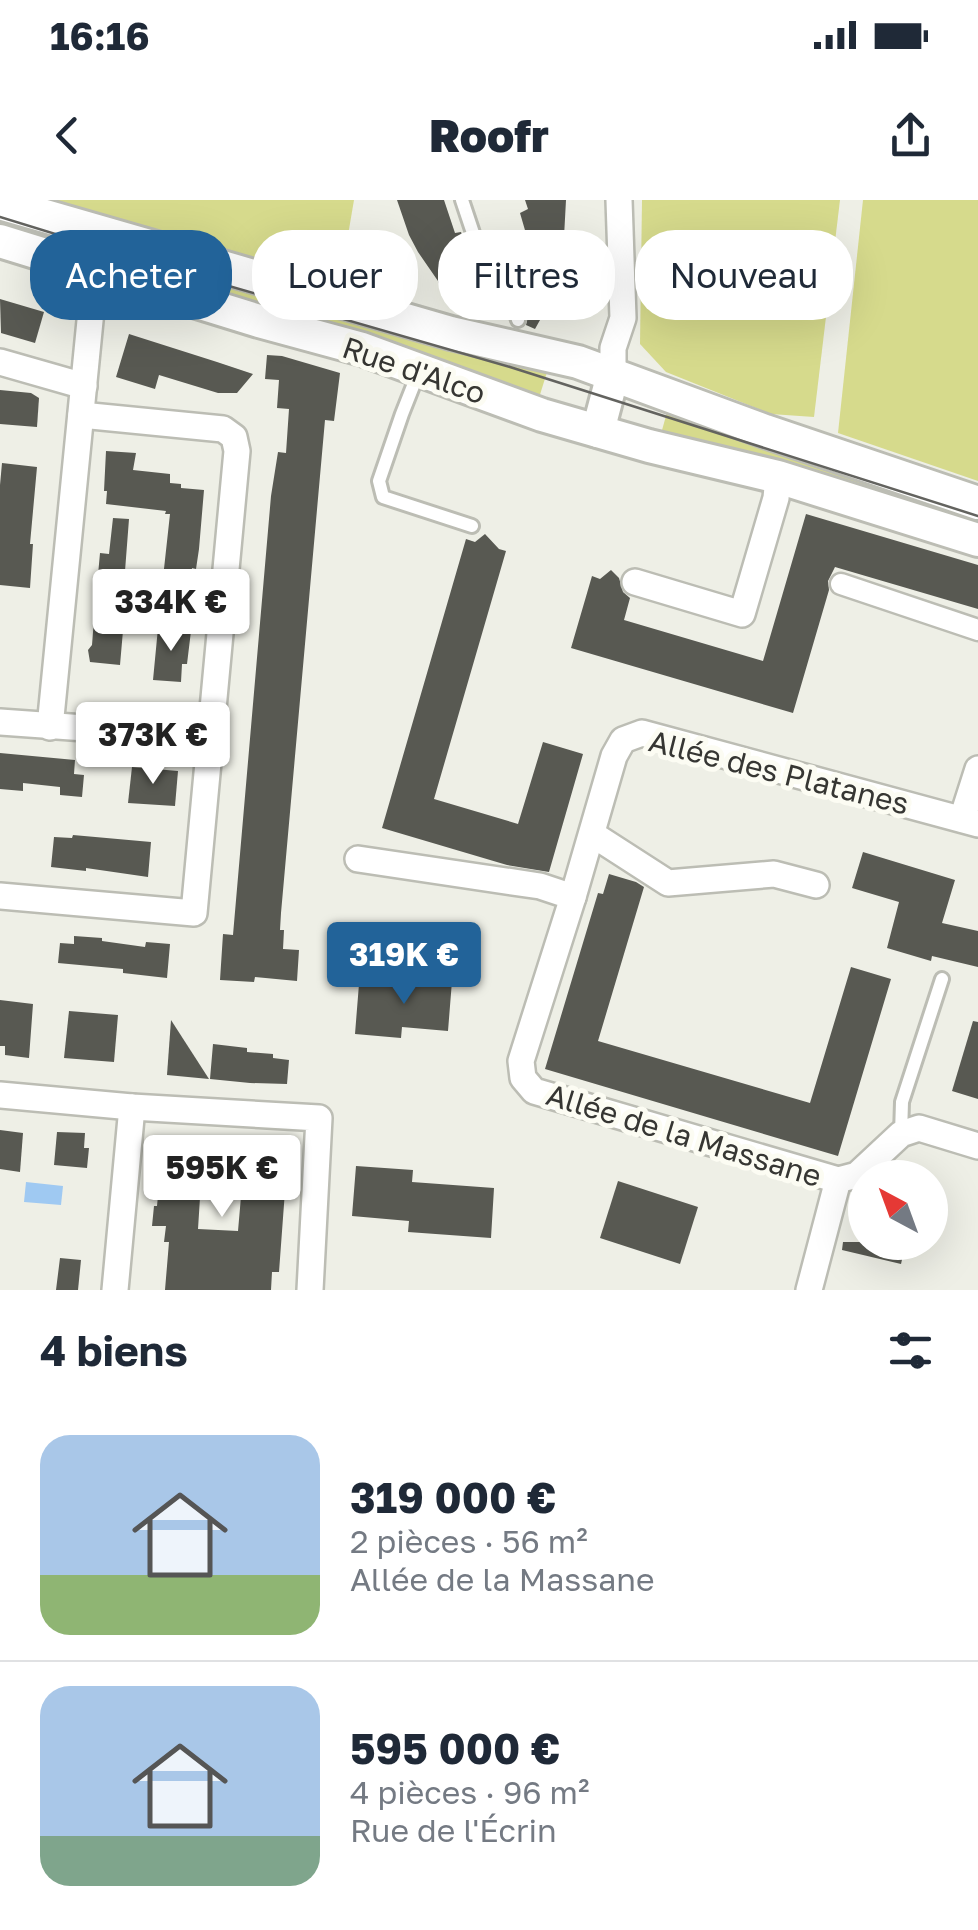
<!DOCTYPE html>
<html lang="fr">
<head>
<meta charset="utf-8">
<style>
  :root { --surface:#fff; --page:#f2f2f3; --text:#1f2937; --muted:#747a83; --line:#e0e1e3; --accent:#226399 }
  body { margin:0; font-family:"Golos Text",sans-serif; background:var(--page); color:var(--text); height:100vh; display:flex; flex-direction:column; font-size:38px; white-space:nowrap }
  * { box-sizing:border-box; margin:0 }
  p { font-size:32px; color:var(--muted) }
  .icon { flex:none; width:55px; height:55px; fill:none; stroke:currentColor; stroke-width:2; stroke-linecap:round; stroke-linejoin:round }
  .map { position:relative; height:1090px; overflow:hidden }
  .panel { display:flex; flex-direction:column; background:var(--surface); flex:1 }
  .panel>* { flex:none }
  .banner { position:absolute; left:30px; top:30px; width:920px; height:90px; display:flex; gap:20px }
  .needle { width:65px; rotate:319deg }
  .fabs { position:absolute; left:848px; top:960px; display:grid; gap:20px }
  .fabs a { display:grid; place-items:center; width:100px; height:100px; border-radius:50%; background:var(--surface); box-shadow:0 10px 40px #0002; font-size:50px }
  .price { position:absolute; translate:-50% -85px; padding:0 22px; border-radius:10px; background:#fff; color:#222; font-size:32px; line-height:65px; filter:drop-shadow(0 2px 5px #0008) }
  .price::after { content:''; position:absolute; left:50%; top:60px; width:30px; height:22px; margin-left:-15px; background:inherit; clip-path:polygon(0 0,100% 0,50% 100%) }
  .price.active { background:var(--accent); color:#fff }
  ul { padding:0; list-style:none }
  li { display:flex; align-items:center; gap:30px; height:250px; padding:0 40px }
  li+li { border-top:2px solid var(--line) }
  li span { display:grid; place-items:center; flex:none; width:280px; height:200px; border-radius:30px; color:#555 }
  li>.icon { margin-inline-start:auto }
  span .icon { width:120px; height:120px; fill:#fffc; stroke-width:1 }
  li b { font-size:42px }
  h2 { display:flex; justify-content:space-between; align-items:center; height:120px; padding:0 40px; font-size:42px }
  .chip { padding:0 35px; border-radius:40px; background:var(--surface); box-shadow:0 10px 40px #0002; font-size:35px; line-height:90px }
  .chip.active { background:var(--accent); color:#fff }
  .status { display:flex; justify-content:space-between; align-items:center; height:70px; padding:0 50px; background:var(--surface); direction:ltr }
  .status svg { height:28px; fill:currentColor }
  header { display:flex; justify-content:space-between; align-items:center; height:130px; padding:0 40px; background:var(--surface); font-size:45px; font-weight:800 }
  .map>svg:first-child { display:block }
  .green { fill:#d6da8c }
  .water { fill:#9fc9f2 }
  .building { fill:#585952; fill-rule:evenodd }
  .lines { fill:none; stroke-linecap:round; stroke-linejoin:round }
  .service-casing { stroke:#bcbdb4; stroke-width:18 }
  .pedestrian-casing { stroke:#bcbdb4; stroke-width:25 }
  .minor-casing { stroke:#bcbdb4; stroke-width:30 }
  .tertiary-casing { stroke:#bcbdb4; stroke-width:38 }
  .service { stroke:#fff; stroke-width:12 }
  .pedestrian { stroke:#fff; stroke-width:20 }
  .minor { stroke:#fff; stroke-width:25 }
  .tertiary { stroke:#fff; stroke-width:32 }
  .tram { stroke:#63635f; stroke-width:2.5 }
  .labels { text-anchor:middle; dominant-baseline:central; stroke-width:10; stroke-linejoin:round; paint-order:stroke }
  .street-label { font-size:30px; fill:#363633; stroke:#fcfcf3 }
</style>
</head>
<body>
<div class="status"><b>16:16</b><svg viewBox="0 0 49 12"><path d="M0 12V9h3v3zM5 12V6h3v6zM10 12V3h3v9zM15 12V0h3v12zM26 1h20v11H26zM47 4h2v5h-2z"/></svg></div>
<header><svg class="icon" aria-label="back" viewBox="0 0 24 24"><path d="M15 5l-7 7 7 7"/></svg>Roofr<svg class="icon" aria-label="share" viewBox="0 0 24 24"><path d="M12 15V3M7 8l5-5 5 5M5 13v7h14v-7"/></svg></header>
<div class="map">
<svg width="978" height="1090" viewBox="0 0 978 1090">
  <rect width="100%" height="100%" fill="#eeefe6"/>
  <!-- green -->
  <g class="green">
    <path d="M50,0H354L340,82Z"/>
    <path d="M642,0H840L814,217L771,214L666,172L640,144Z"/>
    <path d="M863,0H978V281L838,233Z"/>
    <path d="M0,10L549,166L537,204L0,36Z"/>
    <path d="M669,205L978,309V334L659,241Z"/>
  </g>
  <!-- water -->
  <path class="water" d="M26,982L63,986L61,1005L24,1002Z"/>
  <!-- building -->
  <g class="building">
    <path d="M397,0H444L455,33L461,32L484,93L494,90L495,93L499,92L507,119L491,113L492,115L460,102L465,100L451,91L443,94L438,81L418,52L409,35Z"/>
    <path d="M525,0H566L564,37L557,75L561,91L555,93L535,129L526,125L528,117L518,86L529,82L518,48L529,44L520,13L528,9Z"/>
    <path d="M0,99L44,112L35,143L1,133Z"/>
    <path d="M129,134L217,162L253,174L237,193H218L159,175L155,189L116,177Z"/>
    <path d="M267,155L282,156L340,173L334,221L325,220L281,713L280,730H284L283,749L299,750L297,781L255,777L254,782L220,780L223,734L233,735L271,296L278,252L286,253L289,209L277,208L279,180L265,179Z"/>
    <path d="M0,190L31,193L39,198L37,227L0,224Z"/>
    <path d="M106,251L136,253L133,270L170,274V283L181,284V288L204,290L199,349L196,369L192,368L190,391L162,387L170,314H165L166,311L106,304L107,291H104Z"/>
    <path d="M2,263L37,267L30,344H33L30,388L0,385V285Z"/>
    <path d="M806,314L978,365V409L835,367L828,381L829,390L793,513L571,448L592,376L600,379L611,370L619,378L623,392L630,398L624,420L763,461Z"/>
    <path d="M113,318L129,319L125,371L128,373L120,465L90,462L88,450L92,445L96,393H94L95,375H98L100,353L109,354Z"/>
    <path d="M485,334L499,349L506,351L434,599L518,624L543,542L583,554L549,672L507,665L382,628L466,339L475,342Z"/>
    <path d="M158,428L191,431L187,464H182L181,482L153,480Z"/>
    <path d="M0,553L75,560L74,574L84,575L82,597L60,595V587L23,583V591L0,589Z"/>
    <path d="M132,567L178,571L175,606L128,603Z"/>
    <path d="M73,635L151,642L148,677L86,668V671L51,667L54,637L72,638Z"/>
    <path d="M863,652L955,680L942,723L978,731V767L932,756L931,761L887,748L899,702L852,688Z"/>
    <path d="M609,674L636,682L644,687L598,841L810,903L851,767L891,779L838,956L545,869L598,693L603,694Z"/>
    <path d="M74,736L102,738V741L145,747L146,742L170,744L167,778L123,773V769L58,763L60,743L74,744Z"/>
    <path d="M407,776L452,781L448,831L402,827L401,838L355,834L359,784L406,788Z"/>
    <path d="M0,800L33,804L29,858L5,855V846H0Z"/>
    <path d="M69,811L118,815L114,862L64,858Z"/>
    <path d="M171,820L209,879L167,875Z"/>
    <path d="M973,821L978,822V899L952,891Z"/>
    <path d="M213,844L247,848V852L273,854V858L289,860L287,884L250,883L210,879Z"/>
    <path d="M0,930L23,933L20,972L0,969Z"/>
    <path d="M57,932L85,933L84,948H89L87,968L54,965Z"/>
    <path d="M247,947L288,950L279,1072H272L271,1090H165L169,1042H164L166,1026H152L154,1006H157L161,964H164L166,951L196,953V957L246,961ZM201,982L242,985L238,1031L198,1029Z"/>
    <path d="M356,966L413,970L412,982L494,988L491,1038L408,1032L409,1021L352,1016Z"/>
    <path d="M618,981L698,1007L680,1064L600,1038Z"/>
    <path d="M843,1042H906L901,1064L842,1050Z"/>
    <path d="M60,1058L81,1060L78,1090H56Z"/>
  </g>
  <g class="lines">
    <!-- service casing -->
    <g class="service-casing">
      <g id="service">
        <path d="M462,0L485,69C491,77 495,79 505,78L518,120"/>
        <path d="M419,171L402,214L379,281L383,297L472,326"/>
        <path d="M901,934L902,902L942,779"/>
      </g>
    </g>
    <!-- pedestrian casing -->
    <g class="pedestrian-casing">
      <path id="pedestrian" d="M841,384L978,430"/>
    </g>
    <!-- minor casing -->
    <g class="minor-casing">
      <g id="minor">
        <path d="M0,162L84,186"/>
        <path d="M613,174V148L623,118L619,0"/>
        <path d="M635,382L742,414L776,298L778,277"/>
        <path d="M0,522L211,537"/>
        <path d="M50,527L95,70"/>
        <path d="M962,619L978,569"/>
        <path d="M592,634L668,683L774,674L816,685"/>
        <path d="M358,659L540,686L573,697L521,861L523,878L534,891L838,980"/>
        <path d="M0,696L194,713L237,251L234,237L223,229L81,215"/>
        <path d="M573,697L614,556L623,540L642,533L978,624"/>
        <path d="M0,895L132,907L319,918L310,1090"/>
        <path d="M115,1090L132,907"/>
        <path d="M809,1090L838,980L857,975L901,934L919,928L978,946"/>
      </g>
    </g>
    <!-- tertiary casing -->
    <g class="tertiary-casing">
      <g id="tertiary">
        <path d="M0,3L451,133L578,162L765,231L978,303"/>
        <path d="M0,41L259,121L362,149L542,215L649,246L778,277L978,340"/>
        <path d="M598,231L613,174"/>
      </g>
    </g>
    <!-- service -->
    <use href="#service" class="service"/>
    <!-- pedestrian -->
    <use href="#pedestrian" class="pedestrian"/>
    <!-- minor -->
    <use href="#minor" class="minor"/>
    <!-- tertiary -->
    <use href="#tertiary" class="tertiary"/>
    <!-- tram -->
    <path class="tram" d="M0,17L156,65L510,167L978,316"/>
  </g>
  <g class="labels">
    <!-- street labels -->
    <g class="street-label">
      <text transform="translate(414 170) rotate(19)">Rue d'Alco</text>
      <text transform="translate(779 572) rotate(14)">Allée des Platanes</text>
      <text transform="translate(684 935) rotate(17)">Allée de la Massane</text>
    </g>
  </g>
</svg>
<div class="fabs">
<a><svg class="needle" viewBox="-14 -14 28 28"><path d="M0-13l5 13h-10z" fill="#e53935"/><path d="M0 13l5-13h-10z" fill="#747a83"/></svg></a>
</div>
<b class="price" style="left:171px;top:454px">334K €</b>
<b class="price" style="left:153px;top:587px">373K €</b>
<b class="price active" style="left:404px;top:807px">319K €</b>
<b class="price" style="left:222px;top:1020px">595K €</b>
<div class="banner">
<a class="chip active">Acheter</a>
<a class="chip">Louer</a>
<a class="chip">Filtres</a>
<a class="chip">Nouveau</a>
</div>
</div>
<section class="panel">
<h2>4 biens<svg class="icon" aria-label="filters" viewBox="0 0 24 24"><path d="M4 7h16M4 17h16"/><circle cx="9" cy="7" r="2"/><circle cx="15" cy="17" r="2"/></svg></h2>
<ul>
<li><span style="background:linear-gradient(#a9c7e8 70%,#8fb573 0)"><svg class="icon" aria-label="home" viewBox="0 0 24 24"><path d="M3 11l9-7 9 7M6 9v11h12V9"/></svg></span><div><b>319 000 €</b><p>2 pièces · 56 m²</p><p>Allée de la Massane</p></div></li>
<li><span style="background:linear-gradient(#a9c7e8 75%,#7fa58c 0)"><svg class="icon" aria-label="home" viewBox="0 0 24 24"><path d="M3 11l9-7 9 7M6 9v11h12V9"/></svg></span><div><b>595 000 €</b><p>4 pièces · 96 m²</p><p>Rue de l'Écrin</p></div></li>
</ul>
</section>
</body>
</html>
